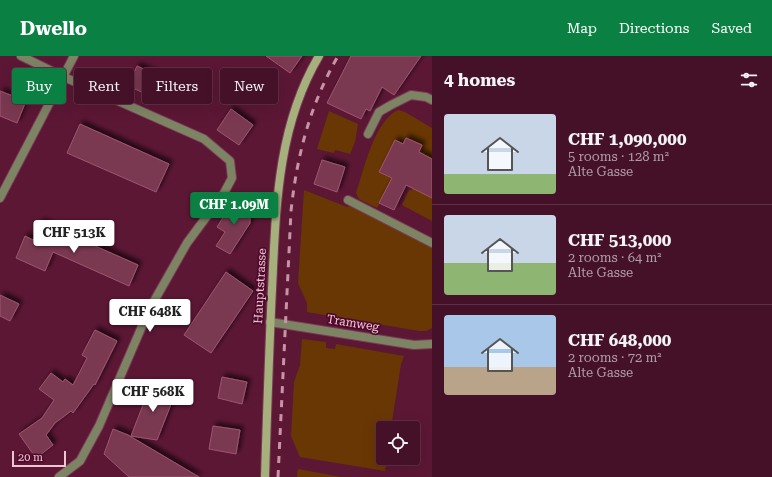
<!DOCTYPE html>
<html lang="en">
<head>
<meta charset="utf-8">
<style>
  :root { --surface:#451128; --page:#4f1f34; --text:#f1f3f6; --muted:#b09da8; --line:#5d3145; --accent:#0b8043 }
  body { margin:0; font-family:"Roboto Serif",serif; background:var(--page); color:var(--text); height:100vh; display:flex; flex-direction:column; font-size:15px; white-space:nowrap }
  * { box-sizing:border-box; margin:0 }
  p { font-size:13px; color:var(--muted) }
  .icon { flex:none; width:22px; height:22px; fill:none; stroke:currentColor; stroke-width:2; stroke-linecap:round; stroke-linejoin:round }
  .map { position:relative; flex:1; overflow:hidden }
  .side { display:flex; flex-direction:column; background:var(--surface); width:340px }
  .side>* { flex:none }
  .top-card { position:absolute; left:12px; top:12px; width:360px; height:36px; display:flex; gap:8px }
  .fabs { position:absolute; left:376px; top:365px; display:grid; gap:8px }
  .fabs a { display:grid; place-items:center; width:44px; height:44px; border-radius:4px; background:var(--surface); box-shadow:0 4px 16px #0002,0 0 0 1px var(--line); font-size:20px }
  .scale { position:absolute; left:12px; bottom:10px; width:54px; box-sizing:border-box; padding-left:4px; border:2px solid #f0c5d3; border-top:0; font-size:11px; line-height:14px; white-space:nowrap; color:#f0c5d3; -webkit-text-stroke:3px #4f0a2b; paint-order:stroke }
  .price { position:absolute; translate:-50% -34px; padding:0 9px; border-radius:4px; background:#fff; color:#222; font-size:13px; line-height:26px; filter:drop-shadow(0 1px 2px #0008) }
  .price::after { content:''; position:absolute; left:50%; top:24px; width:12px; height:9px; margin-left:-6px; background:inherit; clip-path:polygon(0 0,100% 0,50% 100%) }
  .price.current { background:var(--accent); color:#fff }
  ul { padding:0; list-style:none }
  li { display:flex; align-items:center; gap:12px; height:100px; padding:0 12px }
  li+li { border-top:1px solid var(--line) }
  li span { display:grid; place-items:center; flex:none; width:112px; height:80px; border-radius:4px; color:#555 }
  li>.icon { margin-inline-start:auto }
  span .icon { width:48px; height:48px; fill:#fffc; stroke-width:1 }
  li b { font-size:17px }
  h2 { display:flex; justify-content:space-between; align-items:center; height:48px; padding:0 12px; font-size:17px }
  .chip { padding:0 14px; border-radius:4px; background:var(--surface); box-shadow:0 4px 16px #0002,0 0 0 1px var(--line); font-size:14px; line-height:36px }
  .chip.current { background:var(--accent); color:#fff }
  header { display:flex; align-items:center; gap:24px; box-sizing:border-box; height:56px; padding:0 20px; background:var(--accent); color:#fff }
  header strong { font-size:19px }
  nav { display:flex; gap:22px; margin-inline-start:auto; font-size:14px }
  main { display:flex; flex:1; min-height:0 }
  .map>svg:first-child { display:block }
  .green { fill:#693703 }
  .building { fill:#7a3851; stroke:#9f5570; filter:url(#shadow) }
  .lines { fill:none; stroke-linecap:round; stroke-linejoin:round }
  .lane-casing { stroke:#7a3a55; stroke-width:10 }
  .street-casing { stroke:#7a3a55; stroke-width:10 }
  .secondary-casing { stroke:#7a3a55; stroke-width:10 }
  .lane { stroke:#7d8464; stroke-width:8 }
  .street { stroke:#7d8464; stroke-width:8 }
  .secondary { stroke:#a5b07d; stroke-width:8 }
  .rail { stroke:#c694a6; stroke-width:3; stroke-dasharray:7 7; stroke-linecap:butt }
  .labels { text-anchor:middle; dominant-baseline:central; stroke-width:3.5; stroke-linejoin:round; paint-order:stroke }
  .street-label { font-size:12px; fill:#f0c5d3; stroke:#4f0a2b }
</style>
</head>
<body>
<header>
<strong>Dwello</strong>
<nav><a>Map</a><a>Directions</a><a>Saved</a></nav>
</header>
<main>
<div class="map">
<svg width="432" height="421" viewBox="0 0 432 421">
  <defs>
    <filter id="shadow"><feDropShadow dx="3.5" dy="-3.5" stdDeviation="2" flood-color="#0009"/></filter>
  </defs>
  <rect width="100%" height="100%" fill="#5c1735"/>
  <!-- green -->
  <g class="green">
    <path d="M398,54L405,56L432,72V103L419,96L422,89L406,82L380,116L403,128V130L405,132L398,146L384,139L377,152L359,143L356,137C364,114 374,65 398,54Z"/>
    <path d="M329,55L358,68L355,86L350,98L335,94L334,97L317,93Z"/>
    <path d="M413,132L432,142V165L402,149L409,134H412Z"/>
    <path d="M304,134L347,151L351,150L432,190V272L426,275H419L307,256V247L298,227Z"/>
    <path d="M302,283L326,286V292L335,293L336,288L404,300L401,308L391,372H383V402H387L385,415L300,401L291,380L294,326L300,309Z"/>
    <path d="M298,413L341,421H343H297Z"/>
  </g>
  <!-- building -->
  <g class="building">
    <path d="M266,0H302L290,17Z"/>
    <path d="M351,0H421L394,39L382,31L370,55L366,53L361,63L327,47Z"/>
    <path d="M137,10L178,28L169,48L128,30Z"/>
    <path d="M0,35L26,45L17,67L0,60Z"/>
    <path d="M231,53L253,69L239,89L217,74Z"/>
    <path d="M80,68L169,108L156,136L67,97Z"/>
    <path d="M406,82L422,89L419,96L432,103V142L406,129L394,154L379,147L392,122L379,116L395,84L403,88Z"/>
    <path d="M322,104L345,111L337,136L314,128Z"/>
    <path d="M235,143L250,152V167L230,198L216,190L225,176L217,171Z"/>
    <path d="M41,166L138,209L129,230L53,196L45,215L16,202L25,180L33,184Z"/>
    <path d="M226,216L253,235L211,297L184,279Z"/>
    <path d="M0,239L19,248L10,265L0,260Z"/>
    <path d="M95,274L117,285L95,329L94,328L73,357L71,355L55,367L46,379L53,389L36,402L19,378L42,362L54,344L39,333L51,317L63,326L65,323L73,329L87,302L82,299Z"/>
    <path d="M222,321L247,326L242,348L218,342Z"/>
    <path d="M151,328L175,338L157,384L131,380Z"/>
    <path d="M213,370L240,374L236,398L209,393Z"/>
    <path d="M113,373L128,379L199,421H129L104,398Z"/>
  </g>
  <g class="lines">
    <!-- lane casing -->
    <g class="lane-casing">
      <g id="lane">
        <path d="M368,78L379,56L391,49L411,39L426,41L432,44"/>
        <path d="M348,144L432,187"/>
      </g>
    </g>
    <!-- street casing -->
    <g class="street-casing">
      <g id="street">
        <path d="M21,0L64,21L204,83L230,105L232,122L224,137L187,187L149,254L99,370L80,405L59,421"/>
        <path d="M0,142L74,0"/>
        <path d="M270,266L414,289L432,288"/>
      </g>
    </g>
    <!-- secondary casing -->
    <g class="secondary-casing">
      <path id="secondary" d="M265,421C267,358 269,295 272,233C276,152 277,71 319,0"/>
    </g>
    <!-- lane -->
    <use href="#lane" class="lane"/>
    <!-- street -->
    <use href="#street" class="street"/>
    <!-- secondary -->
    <use href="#secondary" class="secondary"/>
    <!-- rail -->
    <path class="rail" d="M278,421L291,155C297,99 310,49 338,0"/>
  </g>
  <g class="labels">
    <!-- street labels -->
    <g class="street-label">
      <text transform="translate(260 230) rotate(-87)">Hauptstrasse</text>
      <text transform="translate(353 267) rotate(9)">Tramweg</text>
    </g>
  </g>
</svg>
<div class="fabs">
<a><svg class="icon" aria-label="locate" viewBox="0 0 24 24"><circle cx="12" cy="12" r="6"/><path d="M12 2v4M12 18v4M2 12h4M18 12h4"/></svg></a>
</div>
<div class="scale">20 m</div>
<b class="price current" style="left:234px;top:170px">CHF 1.09M</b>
<b class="price" style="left:74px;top:198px">CHF 513K</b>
<b class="price" style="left:150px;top:277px">CHF 648K</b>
<b class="price" style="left:153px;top:357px">CHF 568K</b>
<div class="top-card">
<a class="chip current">Buy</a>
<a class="chip">Rent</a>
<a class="chip">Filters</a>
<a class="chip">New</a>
</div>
</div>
<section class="side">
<h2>4 homes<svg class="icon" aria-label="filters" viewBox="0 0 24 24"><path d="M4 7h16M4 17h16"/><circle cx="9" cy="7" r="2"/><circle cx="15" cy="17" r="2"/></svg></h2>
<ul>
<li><span style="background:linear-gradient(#c9d6e8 75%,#8fb573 0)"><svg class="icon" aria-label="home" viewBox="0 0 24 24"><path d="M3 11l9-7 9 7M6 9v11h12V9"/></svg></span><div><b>CHF 1,090,000</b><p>5 rooms · 128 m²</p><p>Alte Gasse</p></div></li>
<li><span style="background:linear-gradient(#c9d6e8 60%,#8fb573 0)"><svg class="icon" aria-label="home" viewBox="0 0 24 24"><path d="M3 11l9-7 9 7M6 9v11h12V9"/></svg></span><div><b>CHF 513,000</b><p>2 rooms · 64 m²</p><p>Alte Gasse</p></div></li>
<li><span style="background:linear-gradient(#a9c7e8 65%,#b9a48a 0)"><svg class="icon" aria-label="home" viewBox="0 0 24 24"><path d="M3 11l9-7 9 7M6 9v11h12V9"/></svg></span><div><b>CHF 648,000</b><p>2 rooms · 72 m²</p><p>Alte Gasse</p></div></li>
</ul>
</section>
</main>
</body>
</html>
